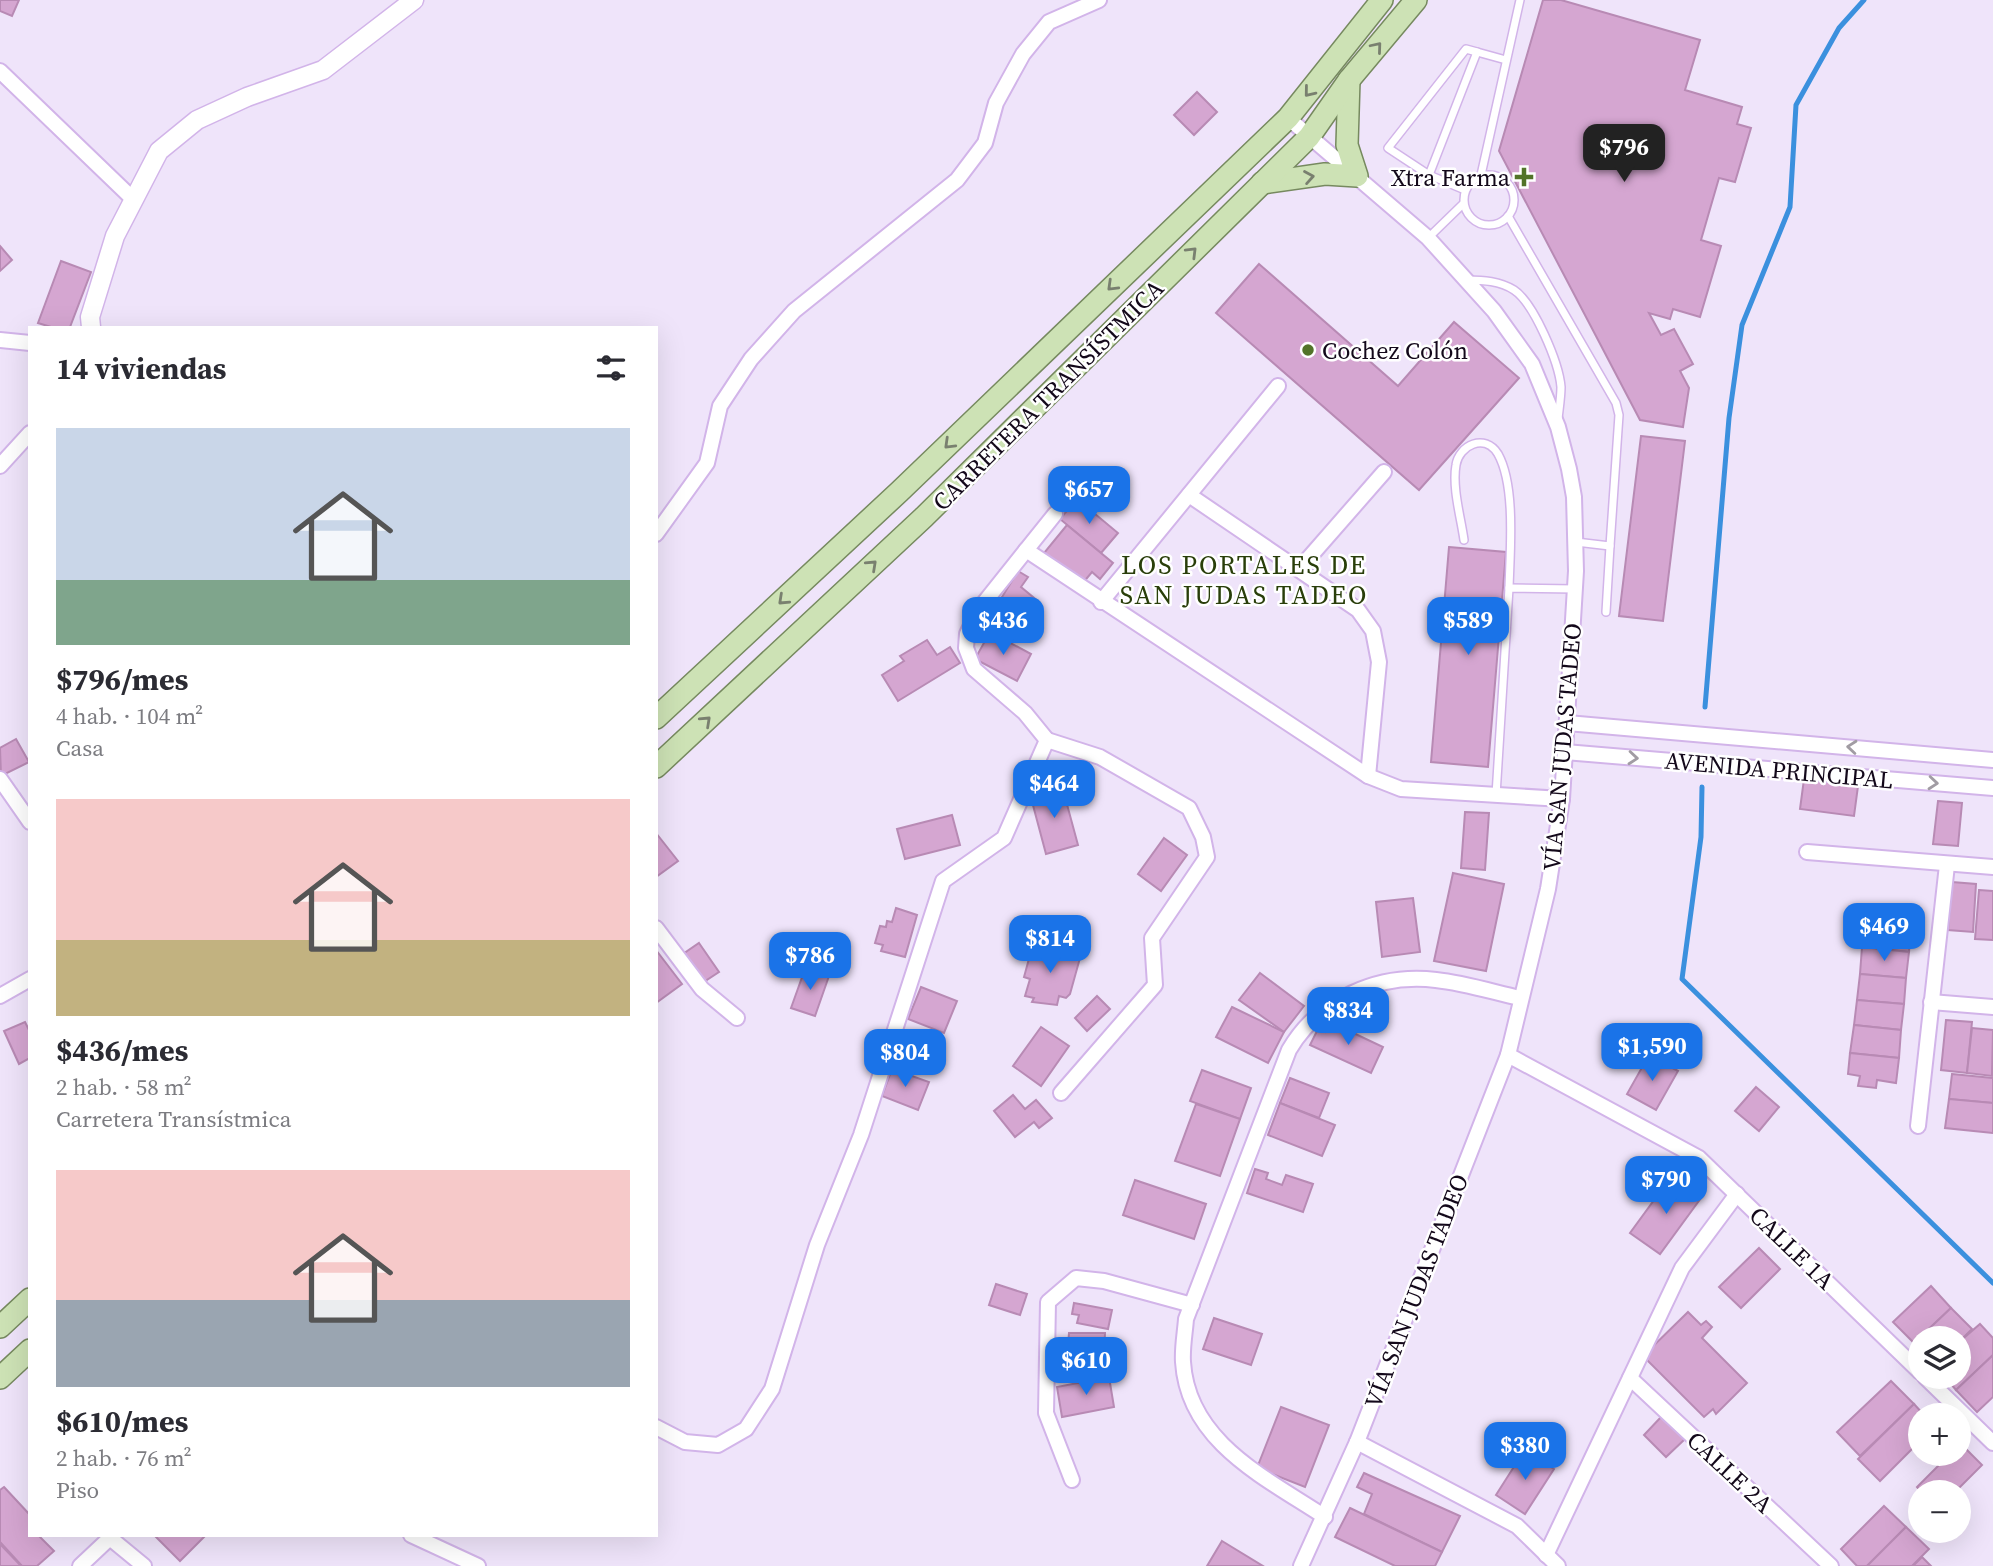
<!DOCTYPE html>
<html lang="es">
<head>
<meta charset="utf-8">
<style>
  :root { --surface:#fff; --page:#f7f7f7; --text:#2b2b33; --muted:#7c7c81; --accent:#1a73e8 }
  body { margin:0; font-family:"Source Serif 4",serif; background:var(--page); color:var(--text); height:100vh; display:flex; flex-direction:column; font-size:26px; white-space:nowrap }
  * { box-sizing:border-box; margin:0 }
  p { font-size:23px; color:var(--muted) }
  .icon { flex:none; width:38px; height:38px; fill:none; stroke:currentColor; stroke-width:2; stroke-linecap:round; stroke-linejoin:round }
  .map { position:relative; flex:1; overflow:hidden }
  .sheet { position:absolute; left:28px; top:326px; width:630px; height:1211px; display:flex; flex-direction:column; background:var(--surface); border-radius:0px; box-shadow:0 7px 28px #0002 }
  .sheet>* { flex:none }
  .controls { position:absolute; left:1908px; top:1326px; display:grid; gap:14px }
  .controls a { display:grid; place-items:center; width:63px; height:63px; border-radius:50%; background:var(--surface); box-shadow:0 7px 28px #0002; font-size:35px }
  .price { position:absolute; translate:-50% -60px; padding:0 16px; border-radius:14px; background:var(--accent); color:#fff; font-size:23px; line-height:46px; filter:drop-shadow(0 2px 4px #0008) }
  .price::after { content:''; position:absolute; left:50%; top:42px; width:21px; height:16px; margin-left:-10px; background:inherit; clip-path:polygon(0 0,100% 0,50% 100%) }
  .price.active { background:#222; color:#fff }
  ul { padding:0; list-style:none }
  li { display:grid; align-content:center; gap:14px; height:371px; padding:0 28px }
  li span { display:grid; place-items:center; height:217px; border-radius:0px; color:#555 }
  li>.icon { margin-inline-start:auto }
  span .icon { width:126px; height:126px; fill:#fffc; stroke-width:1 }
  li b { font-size:30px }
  h2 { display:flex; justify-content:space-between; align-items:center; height:84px; padding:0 28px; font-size:30px }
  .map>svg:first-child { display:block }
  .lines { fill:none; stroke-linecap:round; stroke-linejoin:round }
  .stream { stroke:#3b90de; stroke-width:5 }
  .building { fill:#d5a6d1; stroke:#b88ab4; stroke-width:2 }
  .service-casing { stroke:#d2b4e9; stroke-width:10 }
  .minor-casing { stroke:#d2b4e9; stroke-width:18 }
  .tertiary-casing { stroke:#d2b4e9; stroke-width:21 }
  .primary-casing { stroke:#76895f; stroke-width:24 }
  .service { stroke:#fff; stroke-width:7 }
  .minor { stroke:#fff; stroke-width:14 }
  .tertiary { stroke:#fff; stroke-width:18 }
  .primary { stroke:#cde2b5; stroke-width:21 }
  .oneway { stroke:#79806f }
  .oneway2 { stroke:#a19ca3 }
  .poi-dot { fill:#527329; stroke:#fff; stroke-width:2.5 }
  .labels { text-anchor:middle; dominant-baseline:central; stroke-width:5; stroke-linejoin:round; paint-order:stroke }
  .poi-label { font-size:24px; fill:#13081a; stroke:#fff; text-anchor:end }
  .street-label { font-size:24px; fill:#13081a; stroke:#fff }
  .neighbourhood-label { font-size:26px; letter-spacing:2px; fill:#293e0a; stroke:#fff }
</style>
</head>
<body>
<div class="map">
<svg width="1993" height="1566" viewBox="0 0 1993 1566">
  <rect width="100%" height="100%" fill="#efe4fa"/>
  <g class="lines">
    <!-- stream -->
    <g class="stream">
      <path d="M1705,707L1729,418L1742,325L1790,207L1796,105L1839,28L1864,0"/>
      <path d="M1702,787L1701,837L1682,979L1993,1283"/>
    </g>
  </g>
  <!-- building -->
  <g class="building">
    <path d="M0,0H19L12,16L0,11Z"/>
    <path d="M1543,0H1561L1700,40L1685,90L1742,107L1737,124L1751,128L1735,182L1719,178L1701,240L1721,246L1700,317L1673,309L1670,319L1649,313L1661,335L1674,329L1693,364L1680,371L1689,388L1683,427L1640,420L1499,151Z"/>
    <path d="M1197,92L1217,112L1194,135L1174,115Z"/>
    <path d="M0,246L12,260L0,271Z"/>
    <path d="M61,261L91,272L70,327H51L38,323Z"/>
    <path d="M1259,264L1398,386L1454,322L1519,378L1419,490L1216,313Z"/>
    <path d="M1641,436L1685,441L1663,621L1619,616Z"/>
    <path d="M1077,499L1118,533L1101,553L1060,519Z"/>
    <path d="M1067,525L1113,563L1100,579L1092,572L1082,584L1044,553Z"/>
    <path d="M1449,547L1506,552L1488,767L1431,762Z"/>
    <path d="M1018,571L1028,577L1021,587L1039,602L1015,640L986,623Z"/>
    <path d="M990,632L1031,654L1017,681L975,659Z"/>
    <path d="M927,640L937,655L950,647L960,663L898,701L882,675L904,661L900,656Z"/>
    <path d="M16,739L29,762L1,776L0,748Z"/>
    <path d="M1804,779L1858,786L1854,816L1800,809Z"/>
    <path d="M1062,786L1078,845L1046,854L1030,794Z"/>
    <path d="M1938,801L1962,803L1958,846L1933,844Z"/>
    <path d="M1465,812L1489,813L1485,870L1461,868Z"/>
    <path d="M952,815L960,845L905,859L897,829Z"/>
    <path d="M656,833L678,861L656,877Z"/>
    <path d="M1164,838L1187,855L1161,891L1138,874Z"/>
    <path d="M1453,873L1504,884L1486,971L1434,961Z"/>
    <path d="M1952,882L1976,884L1973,932L1948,930Z"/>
    <path d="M1979,890L1993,891V940L1975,939Z"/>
    <path d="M1413,898L1420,952L1382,957L1376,902Z"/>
    <path d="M896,908L917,915L905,957L881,951L883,945L875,943L880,926L886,927L887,921L892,922Z"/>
    <path d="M1865,922L1911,926L1909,952L1862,947Z"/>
    <path d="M699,943L719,972L699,985L680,956Z"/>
    <path d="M1033,944L1080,958L1070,994L1066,998L1059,996L1057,1005L1032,1002L1034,998L1025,996L1030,979L1024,977Z"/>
    <path d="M1862,947L1909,952L1906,978L1860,974Z"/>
    <path d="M656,950L682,984L656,1003Z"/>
    <path d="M805,969L829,976L815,1016L791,1008Z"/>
    <path d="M1260,973L1304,1006L1284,1032L1239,1000Z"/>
    <path d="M1860,974L1906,978L1904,1004L1857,1000Z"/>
    <path d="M921,987L957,1001L944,1033L908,1019Z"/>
    <path d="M1097,996L1110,1009L1087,1031L1075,1018Z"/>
    <path d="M1857,1000L1904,1004L1901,1030L1854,1025Z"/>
    <path d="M1232,1007L1284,1032L1268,1063L1216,1037Z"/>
    <path d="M1946,1020L1972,1022L1967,1073L1941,1070Z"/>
    <path d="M25,1022L30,1032V1058L19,1064L4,1031Z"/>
    <path d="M1330,1022L1383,1047L1371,1073L1310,1045L1318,1029L1325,1032Z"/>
    <path d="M1854,1025L1901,1030L1899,1058L1850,1053Z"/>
    <path d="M1041,1027L1069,1046L1041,1086L1013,1066Z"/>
    <path d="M1972,1028L1993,1030L1992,1076L1967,1073Z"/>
    <path d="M1850,1053L1899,1058L1896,1083L1877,1080L1876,1088L1858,1086L1860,1076L1848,1074Z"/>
    <path d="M1649,1055L1678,1071L1656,1110L1627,1094Z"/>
    <path d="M892,1069L929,1082L918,1110L882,1096Z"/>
    <path d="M1202,1070L1251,1088L1240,1119L1190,1101Z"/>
    <path d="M1952,1074L1993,1078V1103L1949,1099Z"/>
    <path d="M1290,1078L1329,1093L1319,1118L1280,1103Z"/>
    <path d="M1756,1087L1779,1107L1759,1131L1735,1111Z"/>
    <path d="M1013,1095L1025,1109L1036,1100L1052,1118L1039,1128L1034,1122L1015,1137L994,1111Z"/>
    <path d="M1949,1099L1993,1103V1133L1945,1128Z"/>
    <path d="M1280,1103L1335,1125L1322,1156L1268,1135Z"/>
    <path d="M1196,1104L1240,1119L1220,1176L1175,1161Z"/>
    <path d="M1255,1169L1268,1173L1266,1179L1282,1185L1286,1175L1313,1184L1303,1212L1247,1193Z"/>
    <path d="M1671,1177L1701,1198L1660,1254L1630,1233Z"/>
    <path d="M1135,1180L1206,1204L1194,1239L1123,1215Z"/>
    <path d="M1759,1248L1780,1269L1741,1308L1719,1287Z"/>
    <path d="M996,1284L1027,1294L1020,1315L989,1305Z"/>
    <path d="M1931,1286L1951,1308L1914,1343L1893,1322Z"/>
    <path d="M1074,1303L1112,1310L1108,1329L1077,1323L1079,1315L1072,1314Z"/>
    <path d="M1951,1308L1972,1329L1958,1343V1339H1920V1350L1914,1343Z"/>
    <path d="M1688,1312L1701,1325L1706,1321L1712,1327L1702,1338L1747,1383L1716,1414L1713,1409L1704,1417L1643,1356Z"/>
    <path d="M1214,1318L1262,1334L1251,1365L1203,1349Z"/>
    <path d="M1980,1324L1993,1338V1355L1956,1390L1945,1377H1958V1343Z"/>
    <path d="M1069,1333H1105L1104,1355L1073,1354V1346H1068Z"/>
    <path d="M1993,1355V1397L1977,1412L1956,1390Z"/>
    <path d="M1109,1377L1114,1407L1062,1417L1057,1387Z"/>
    <path d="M1891,1381L1914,1404L1860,1456L1837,1432Z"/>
    <path d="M1914,1404L1925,1416H1920V1441L1880,1481L1858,1459Z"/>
    <path d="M1281,1407L1329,1425L1305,1487L1257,1468Z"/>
    <path d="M1662,1416L1685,1439L1666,1457L1644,1435Z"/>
    <path d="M1961,1444L1982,1465L1954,1493H1922L1917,1487L1950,1454H1958Z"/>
    <path d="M1524,1451L1554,1469L1525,1514L1496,1495Z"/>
    <path d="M1364,1473L1460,1516L1442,1552L1364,1514L1372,1494L1357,1487Z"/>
    <path d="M4,1487L30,1515V1535H38L54,1551L37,1566H22L0,1542V1490Z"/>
    <path d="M1884,1506L1906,1527L1867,1566H1857L1841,1549Z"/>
    <path d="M1350,1508L1442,1552L1435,1566H1395L1335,1537Z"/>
    <path d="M1906,1527L1929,1549L1912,1566H1867Z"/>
    <path d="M154,1535H206L180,1561Z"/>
    <path d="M1222,1541L1263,1566H1207Z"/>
    <path d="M0,1544L21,1566H0Z"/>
    <path d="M1922,1557L1931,1566H1913Z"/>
  </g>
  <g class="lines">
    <!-- service casing -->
    <g class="service-casing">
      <g id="service">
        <path d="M1466,49L1477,52L1429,175L1388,148Z"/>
        <path d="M1477,52L1506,60"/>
        <circle cx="1489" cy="200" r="25"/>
        <path d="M1429,175L1465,190"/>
        <path d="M1481,175L1520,0"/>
        <path d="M1508,216L1616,403L1619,415L1610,546L1576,542"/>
        <path d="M1428,238L1463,204"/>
        <path d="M1467,280C1483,280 1500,281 1514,290C1534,303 1559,363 1561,387C1561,397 1559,409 1558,419"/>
        <path d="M1464,540C1461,518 1452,488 1456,465C1459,445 1485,433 1498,454C1516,486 1510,552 1509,588"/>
        <path d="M1606,612L1610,546"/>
        <path d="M1496,795L1509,588L1575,589"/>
      </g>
    </g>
    <!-- minor casing -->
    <g class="minor-casing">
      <g id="minor">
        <path d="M0,71L134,200"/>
        <path d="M1288,118L1428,238L1494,311L1532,364L1558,427L1569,469L1574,497L1576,571L1562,799L1548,889L1508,1055L1357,1442L1301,1566"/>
        <path d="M0,340L30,343"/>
        <path d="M0,466L30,433"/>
        <path d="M1189,495L1358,610L1373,631L1379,662L1368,776"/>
        <path d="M656,534L707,463L720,406L751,359L794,311L957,180L985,143L996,103L1023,54L1049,22L1099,0"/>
        <path d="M1026,550L1368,776L1401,789L1562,799"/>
        <path d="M1300,568L1384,472"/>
        <path d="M1101,602L1278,386"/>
        <path d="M1567,723L1993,760"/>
        <path d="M1047,740L1100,757L1189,808L1203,837L1207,857L1152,938L1155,985L1061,1093"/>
        <path d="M1565,752L1993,788"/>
        <path d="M0,779L30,822"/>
        <path d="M1807,852L1993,867"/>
        <path d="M656,928L702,989L737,1018"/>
        <path d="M0,996L30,979"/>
        <path d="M1931,1002L1993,1007"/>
        <path d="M1508,1055L1699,1158L1920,1372"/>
        <path d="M1918,1126L1947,865"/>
        <path d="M1925,1377L1993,1443"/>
        <path d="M1630,1378L1831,1566"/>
        <path d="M656,1427L685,1442L718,1445L746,1429L772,1389L817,1245L861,1135L943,881L1004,838L1047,740L1025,713L974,669L966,648L967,634L979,609L1055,514"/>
        <path d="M1357,1442L1517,1526L1558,1566"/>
        <path d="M1072,1480L1046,1413L1048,1302L1076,1278L1104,1281L1192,1305"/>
        <path d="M1325,1517C1266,1478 1188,1442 1183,1362C1182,1348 1185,1333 1186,1319L1289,1050C1319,999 1378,973 1436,980C1464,983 1493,992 1520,998"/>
        <path d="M411,1535L478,1566"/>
        <path d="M110,1538L144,1566"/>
        <path d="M1546,1555L1682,1268L1737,1194"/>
        <path d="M80,1566L113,1535"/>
      </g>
    </g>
    <!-- tertiary casing -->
    <g class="tertiary-casing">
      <path id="tertiary" d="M91,327L90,317L115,236L159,151L197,120L247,97L323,70L414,0"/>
    </g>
    <!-- primary casing -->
    <g class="primary-casing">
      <g id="primary">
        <path d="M1262,183L1325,174L1357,176L1347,145L1349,80"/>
        <path d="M656,718L899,492L1288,118L1382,0"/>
        <path d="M656,767L924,517L1309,137L1349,80L1416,0"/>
        <path d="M0,1327L30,1299"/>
        <path d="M0,1378L30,1350"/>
      </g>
    </g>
    <!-- service -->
    <use href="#service" class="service"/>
    <!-- minor -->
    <use href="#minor" class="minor"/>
    <!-- tertiary -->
    <use href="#tertiary" class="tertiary"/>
    <!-- primary -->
    <use href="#primary" class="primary"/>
  </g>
  <!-- one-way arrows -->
  <defs><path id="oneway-chevron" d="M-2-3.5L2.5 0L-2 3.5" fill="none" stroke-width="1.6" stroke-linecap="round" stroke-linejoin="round" transform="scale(1.75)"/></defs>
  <g class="oneway">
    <use href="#oneway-chevron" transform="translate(1377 47) rotate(-50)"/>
    <use href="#oneway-chevron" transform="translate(1309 92) rotate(129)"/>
    <use href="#oneway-chevron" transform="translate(1309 177) rotate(-10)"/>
    <use href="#oneway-chevron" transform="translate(1192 252) rotate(-45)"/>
    <use href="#oneway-chevron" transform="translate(1112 286) rotate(136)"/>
    <use href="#oneway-chevron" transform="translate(949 444) rotate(136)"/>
    <use href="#oneway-chevron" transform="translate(872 565) rotate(-43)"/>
    <use href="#oneway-chevron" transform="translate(783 600) rotate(137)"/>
    <use href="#oneway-chevron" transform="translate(706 721) rotate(-43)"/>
  </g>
  <g class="oneway2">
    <use href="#oneway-chevron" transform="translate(1852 747) rotate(-175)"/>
    <use href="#oneway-chevron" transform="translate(1633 758) rotate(5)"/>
    <use href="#oneway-chevron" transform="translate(1933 783) rotate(5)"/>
  </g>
  <!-- markers -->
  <g class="poi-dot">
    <path d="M1520.5 166.5h7v7h7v7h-7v7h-7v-7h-7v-7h7z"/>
    <circle cx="1308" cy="350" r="7"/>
  </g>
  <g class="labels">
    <!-- poi labels -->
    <g class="poi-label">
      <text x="1510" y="177">Xtra Farma</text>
      <text x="1322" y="350" text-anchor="start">Cochez Colón</text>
    </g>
    <!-- street labels -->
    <g class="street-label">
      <text transform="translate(1048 395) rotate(-45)">CARRETERA TRANSÍSTMICA</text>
      <text transform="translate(1562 747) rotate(-85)">VÍA SAN JUDAS TADEO</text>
      <text transform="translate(1779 770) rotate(5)">AVENIDA PRINCIPAL</text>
      <text transform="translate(1792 1248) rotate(44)">CALLE 1A</text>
      <text transform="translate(1416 1291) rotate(-69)">VÍA SAN JUDAS TADEO</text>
      <text transform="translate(1730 1472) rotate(43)">CALLE 2A</text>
    </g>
    <!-- neighbourhood labels -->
    <g class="neighbourhood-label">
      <text x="1244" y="565">LOS PORTALES DE<tspan x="1244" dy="30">SAN JUDAS TADEO</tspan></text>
    </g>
  </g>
</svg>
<div class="controls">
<a><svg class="icon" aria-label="layers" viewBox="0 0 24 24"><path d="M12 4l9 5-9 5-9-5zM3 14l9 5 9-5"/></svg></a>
<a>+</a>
<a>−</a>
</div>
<b class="price active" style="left:1624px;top:184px">$796</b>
<b class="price" style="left:1089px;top:526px">$657</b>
<b class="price" style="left:1003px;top:657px">$436</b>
<b class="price" style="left:1468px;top:657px">$589</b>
<b class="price" style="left:1054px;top:820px">$464</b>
<b class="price" style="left:1884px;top:963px">$469</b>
<b class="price" style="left:1050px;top:975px">$814</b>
<b class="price" style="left:810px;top:992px">$786</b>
<b class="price" style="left:1348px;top:1047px">$834</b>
<b class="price" style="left:1652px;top:1083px">$1,590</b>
<b class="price" style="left:905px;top:1089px">$804</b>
<b class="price" style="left:1666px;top:1216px">$790</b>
<b class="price" style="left:1086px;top:1397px">$610</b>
<b class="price" style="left:1525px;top:1482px">$380</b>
<section class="sheet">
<h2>14 viviendas<svg class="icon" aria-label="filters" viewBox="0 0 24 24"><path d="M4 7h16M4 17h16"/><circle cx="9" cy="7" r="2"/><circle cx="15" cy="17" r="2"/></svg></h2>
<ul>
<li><span style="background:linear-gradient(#c9d6e8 70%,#7fa58c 0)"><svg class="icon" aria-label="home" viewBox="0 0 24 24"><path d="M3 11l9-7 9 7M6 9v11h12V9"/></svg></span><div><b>$796/mes</b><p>4 hab. · 104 m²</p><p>Casa</p></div></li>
<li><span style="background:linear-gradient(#f6c9c9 65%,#c2b280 0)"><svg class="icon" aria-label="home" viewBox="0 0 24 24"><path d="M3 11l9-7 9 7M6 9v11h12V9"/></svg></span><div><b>$436/mes</b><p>2 hab. · 58 m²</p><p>Carretera Transístmica</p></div></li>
<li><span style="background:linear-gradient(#f6c9c9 60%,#9aa5b1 0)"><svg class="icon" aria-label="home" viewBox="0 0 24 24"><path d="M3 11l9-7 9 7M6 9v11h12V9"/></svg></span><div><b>$610/mes</b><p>2 hab. · 76 m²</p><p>Piso</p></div></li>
</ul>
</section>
</div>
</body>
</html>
